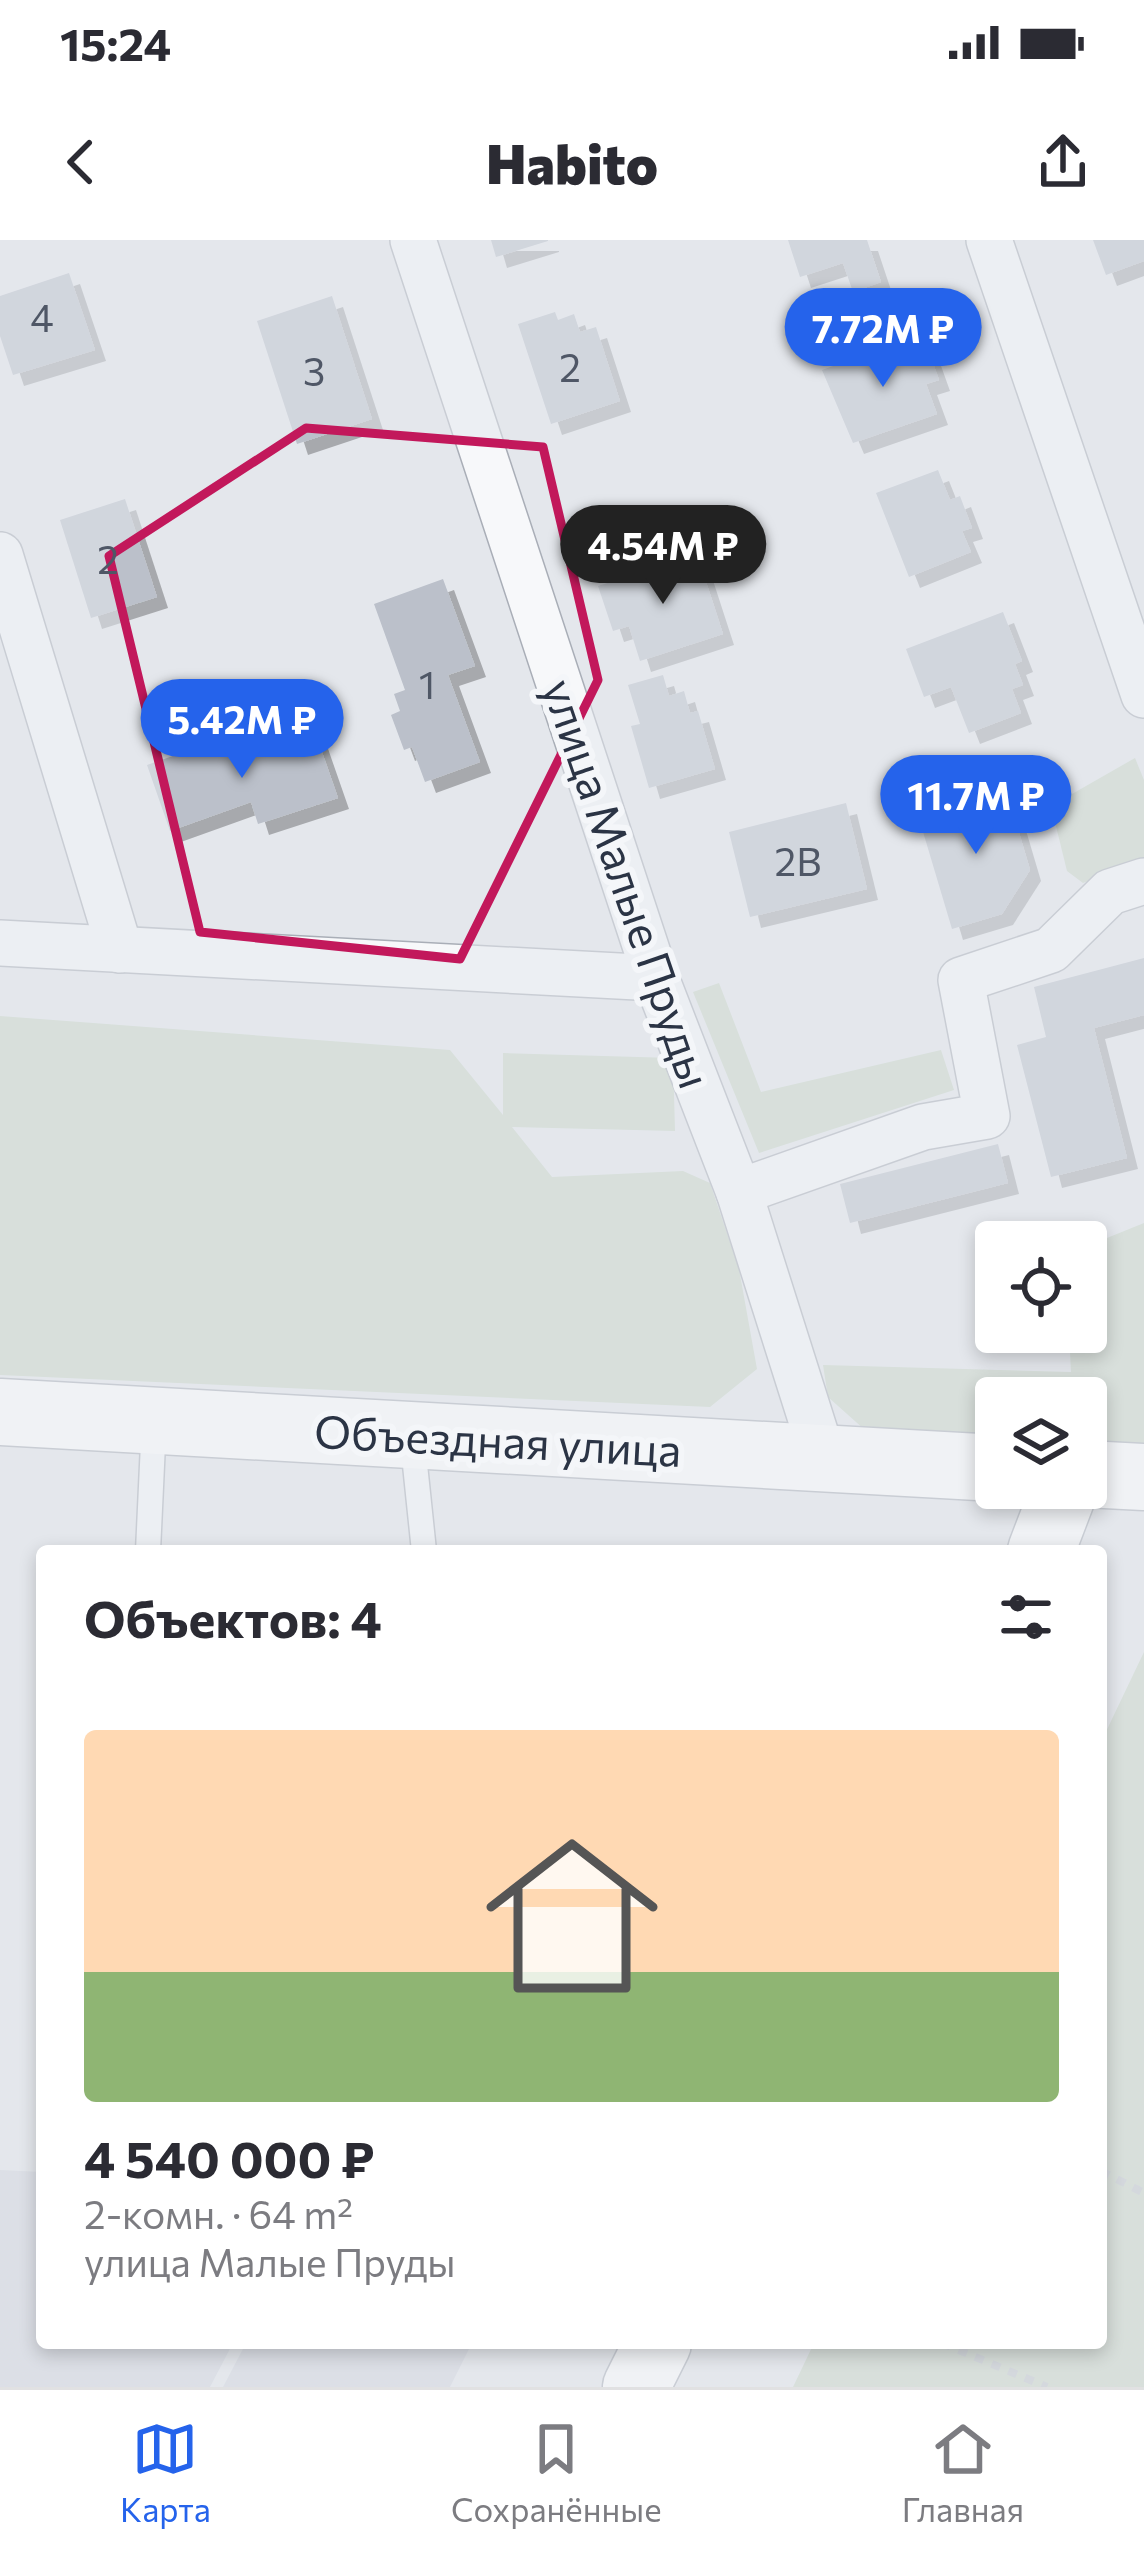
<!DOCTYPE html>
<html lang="ru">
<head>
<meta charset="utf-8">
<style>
  :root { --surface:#fff; --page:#f2f2f3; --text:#2b2b33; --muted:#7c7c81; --line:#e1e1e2; --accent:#2563eb }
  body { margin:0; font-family:Commissioner,sans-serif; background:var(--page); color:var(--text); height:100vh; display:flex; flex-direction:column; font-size:45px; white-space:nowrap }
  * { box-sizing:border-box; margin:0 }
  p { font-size:39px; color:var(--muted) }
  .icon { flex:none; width:66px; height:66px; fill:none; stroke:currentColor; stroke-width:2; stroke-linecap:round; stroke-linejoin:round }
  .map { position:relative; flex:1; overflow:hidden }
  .drawer { position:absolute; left:36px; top:1305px; width:1071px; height:804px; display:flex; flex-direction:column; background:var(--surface); border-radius:12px; box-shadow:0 6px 18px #0003 }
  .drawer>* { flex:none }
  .controls { position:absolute; left:975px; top:981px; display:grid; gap:24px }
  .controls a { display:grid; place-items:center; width:132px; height:132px; border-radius:12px; background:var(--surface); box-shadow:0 6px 18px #0003; font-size:60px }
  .price { position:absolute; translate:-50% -102px; padding:0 27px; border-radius:42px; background:var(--accent); color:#fff; font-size:39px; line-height:78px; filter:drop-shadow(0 3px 6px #0008) }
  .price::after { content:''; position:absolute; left:50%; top:72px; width:36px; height:27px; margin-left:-18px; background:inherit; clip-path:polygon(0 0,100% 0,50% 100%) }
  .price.selected { background:#222; color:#fff }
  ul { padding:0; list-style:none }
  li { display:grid; align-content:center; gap:24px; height:636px; padding:0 48px }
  li span { display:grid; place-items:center; height:372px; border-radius:12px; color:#555 }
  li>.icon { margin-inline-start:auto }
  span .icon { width:216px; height:216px; fill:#fffc; stroke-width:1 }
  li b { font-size:51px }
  h2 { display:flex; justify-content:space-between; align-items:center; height:144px; padding:0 48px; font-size:51px }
  .status { display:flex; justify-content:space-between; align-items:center; height:84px; padding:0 60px; background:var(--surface); direction:ltr }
  .status svg { height:33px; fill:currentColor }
  header { display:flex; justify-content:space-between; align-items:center; height:156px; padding:0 48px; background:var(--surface); font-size:54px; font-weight:800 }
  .menu { display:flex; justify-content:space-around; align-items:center; height:168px; border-top:3px solid var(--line); background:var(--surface); font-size:33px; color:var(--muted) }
  .menu a { display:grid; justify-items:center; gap:6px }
  .menu .selected { color:var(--accent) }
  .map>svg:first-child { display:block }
  .built { fill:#d2d6de }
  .green { fill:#c9d6c5 }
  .building { fill:#bbc0ca; filter:url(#shadow) }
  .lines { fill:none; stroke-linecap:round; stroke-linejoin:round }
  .lane-casing { stroke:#a9aeb7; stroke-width:27 }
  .street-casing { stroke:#a9aeb7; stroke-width:48 }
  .secondary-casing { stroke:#a9aeb7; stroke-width:69 }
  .path { stroke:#c2c5cb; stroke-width:8; stroke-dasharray:9 9; stroke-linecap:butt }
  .lane { stroke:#f7f8fa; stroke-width:24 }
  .street { stroke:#f7f8fa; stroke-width:45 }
  .secondary { stroke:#fff; stroke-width:66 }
  .marked { fill:none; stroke:#c2185b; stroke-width:9; stroke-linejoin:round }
  .labels { text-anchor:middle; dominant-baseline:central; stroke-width:12; stroke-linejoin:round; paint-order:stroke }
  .number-label { font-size:39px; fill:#4f5766 }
  .street-label { font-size:45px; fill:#2b3445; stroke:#f4f6f9 }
</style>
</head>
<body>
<div class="status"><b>15:24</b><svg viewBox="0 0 49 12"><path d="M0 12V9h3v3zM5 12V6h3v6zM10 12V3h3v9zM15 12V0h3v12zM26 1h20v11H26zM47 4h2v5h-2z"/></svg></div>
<header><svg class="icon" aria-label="back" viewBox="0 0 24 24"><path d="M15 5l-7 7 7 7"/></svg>Habito<svg class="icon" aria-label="share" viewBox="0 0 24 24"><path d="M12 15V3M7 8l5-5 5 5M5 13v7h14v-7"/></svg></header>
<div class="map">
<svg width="1144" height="2147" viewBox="0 0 1144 2147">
  <defs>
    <filter id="shadow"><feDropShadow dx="11" dy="11" stdDeviation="0" flood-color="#0004"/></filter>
  </defs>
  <rect width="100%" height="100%" fill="#e4e7ec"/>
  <!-- built -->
  <g class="built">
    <path d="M0,1930L42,1932V2103H233L210,2147H0Z"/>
    <path d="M246,2103H472L450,2147H223Z"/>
  </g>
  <!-- green -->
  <g class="green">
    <path d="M1135,518L1144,540V620L1083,643L1067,631L1051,566Z"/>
    <path d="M719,743L761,852L941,810L954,850L759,913L693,752Z"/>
    <path d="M0,776L450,810L503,875V813L673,818L675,891L512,887L552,937L683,931L710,943L739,1029L757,1129L710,1167L0,1135Z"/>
    <path d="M1144,983V1214L1086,1211V1158H996V1206L875,1199L828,1157L823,1125L1071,1132L1069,1092H1086V1002L1060,1001L1102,1000Z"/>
    <path d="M1144,1412V2147H793L814,2103H1101V1502Z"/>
  </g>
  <!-- building -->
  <g class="building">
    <path d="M491,0H548V1L496,17Z"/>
    <path d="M788,0H867L881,42L853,52L843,23L800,37Z"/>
    <path d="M1093,0H1144V21L1106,35Z"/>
    <path d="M69,33L95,110L13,135L0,96V56Z"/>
    <path d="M332,56L372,179L297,204L257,81Z"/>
    <path d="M555,72L558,80L574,74L580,92L596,87L620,161L551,184L518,84Z"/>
    <path d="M909,99L915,116L929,112L939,140L926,144L937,174L853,203L822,130Z"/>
    <path d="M938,230L950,260L960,256L972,288L962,291L971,312L909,337L876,253Z"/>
    <path d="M125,259L157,357L91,378L60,280Z"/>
    <path d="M697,314L723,394L640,421L629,386L613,391L598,346Z"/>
    <path d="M443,339L475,426L448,435L480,522L425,542L412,507L404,510L391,475L400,471L394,454L405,450L374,364Z"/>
    <path d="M1003,372L1022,421L1015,424L1023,445L1012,449L1021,473L969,493L951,447L924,457L906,409Z"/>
    <path d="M663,435L669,456L684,451L690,473L698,471L715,529L649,548L631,486L640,484L628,445Z"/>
    <path d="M315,492L338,558L258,584L251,562L170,591L147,525L227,497L235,521Z"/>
    <path d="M1006,549L1030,630L1002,674L952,689L918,575Z"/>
    <path d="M846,563L867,649L750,677L729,592Z"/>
    <path d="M1144,718V775L1094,788L1127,918L1051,937L1017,805L1046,797L1034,747Z"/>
    <path d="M998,904L1008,943L850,983L840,944Z"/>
    <rect x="36" y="1356" width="6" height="58"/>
  </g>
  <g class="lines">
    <!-- lane casing -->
    <g class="lane-casing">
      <g id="lane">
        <path d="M412,1196L424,1311"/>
        <path d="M148,1311L154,1182"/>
      </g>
    </g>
    <!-- street casing -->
    <g class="street-casing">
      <g id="street">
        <path d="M413,0L656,738L739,952L823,1217"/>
        <path d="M989,0L1144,455"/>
        <path d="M0,315L120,710"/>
        <path d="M0,703L656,738"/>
        <path d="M739,952L923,887L987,876L961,740L1051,710L1110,652L1144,641"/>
      </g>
    </g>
    <!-- secondary casing -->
    <g class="secondary-casing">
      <g id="secondary">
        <path d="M0,1172L996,1228"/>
        <path d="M1086,1234L1144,1237"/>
        <path d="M1041,1311L1065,1248"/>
        <path d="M636,2147L658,2103"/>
      </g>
    </g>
    <!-- path -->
    <g class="path">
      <path d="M1101,1931L1144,1953"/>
      <path d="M942,2103L1047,2147"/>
    </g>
    <!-- lane -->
    <use href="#lane" class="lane"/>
    <!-- street -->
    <use href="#street" class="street"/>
    <!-- secondary -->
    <use href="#secondary" class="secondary"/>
  </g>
  <!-- marked area -->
  <path d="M0 0H1144V2147H0ZM306,188L543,207L598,440L460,719L200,692L109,316Z" fill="#e4e7ec" fill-opacity=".55" fill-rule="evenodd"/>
  <path class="marked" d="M306,188L543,207L598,440L460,719L200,692L109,316Z"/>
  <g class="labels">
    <!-- number labels -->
    <g class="number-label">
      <text x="42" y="76">4</text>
      <text x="570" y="126">2</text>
      <text x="314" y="130">3</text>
      <text x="108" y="318">2</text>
      <text x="427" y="443">1</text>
      <text x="798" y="620">2В</text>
    </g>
    <!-- street labels -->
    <g class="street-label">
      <text transform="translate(629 643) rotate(71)">улица Малые Пруды</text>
      <text transform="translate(498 1199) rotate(3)">Объездная улица</text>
    </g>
  </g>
</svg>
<div class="controls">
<a><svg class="icon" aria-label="locate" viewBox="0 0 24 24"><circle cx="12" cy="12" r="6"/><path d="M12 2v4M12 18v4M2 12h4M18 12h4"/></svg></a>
<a><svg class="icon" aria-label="layers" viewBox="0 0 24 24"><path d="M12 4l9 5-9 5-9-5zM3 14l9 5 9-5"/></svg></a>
</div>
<b class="price" style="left:883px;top:150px">7.72M ₽</b>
<b class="price selected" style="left:663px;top:367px">4.54M ₽</b>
<b class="price" style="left:242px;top:541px">5.42M ₽</b>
<b class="price" style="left:976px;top:617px">11.7M ₽</b>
<section class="drawer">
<h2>Объектов: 4<svg class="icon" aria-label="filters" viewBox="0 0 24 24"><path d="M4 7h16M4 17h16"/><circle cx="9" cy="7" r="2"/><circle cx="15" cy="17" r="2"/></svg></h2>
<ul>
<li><span style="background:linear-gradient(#ffd9b3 65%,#8fb573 0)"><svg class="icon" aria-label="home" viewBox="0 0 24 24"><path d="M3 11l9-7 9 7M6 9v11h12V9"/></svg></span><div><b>4 540 000 ₽</b><p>2-комн. · 64 m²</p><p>улица Малые Пруды</p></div></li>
</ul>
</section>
</div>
<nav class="menu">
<a class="selected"><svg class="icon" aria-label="map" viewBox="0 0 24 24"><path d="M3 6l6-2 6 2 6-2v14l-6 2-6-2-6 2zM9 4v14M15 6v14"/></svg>Карта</a>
<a><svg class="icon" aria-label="saved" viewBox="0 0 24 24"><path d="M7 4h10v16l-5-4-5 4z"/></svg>Сохранённые</a>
<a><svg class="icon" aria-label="home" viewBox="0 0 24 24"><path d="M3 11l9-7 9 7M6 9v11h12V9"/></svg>Главная</a>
</nav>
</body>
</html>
